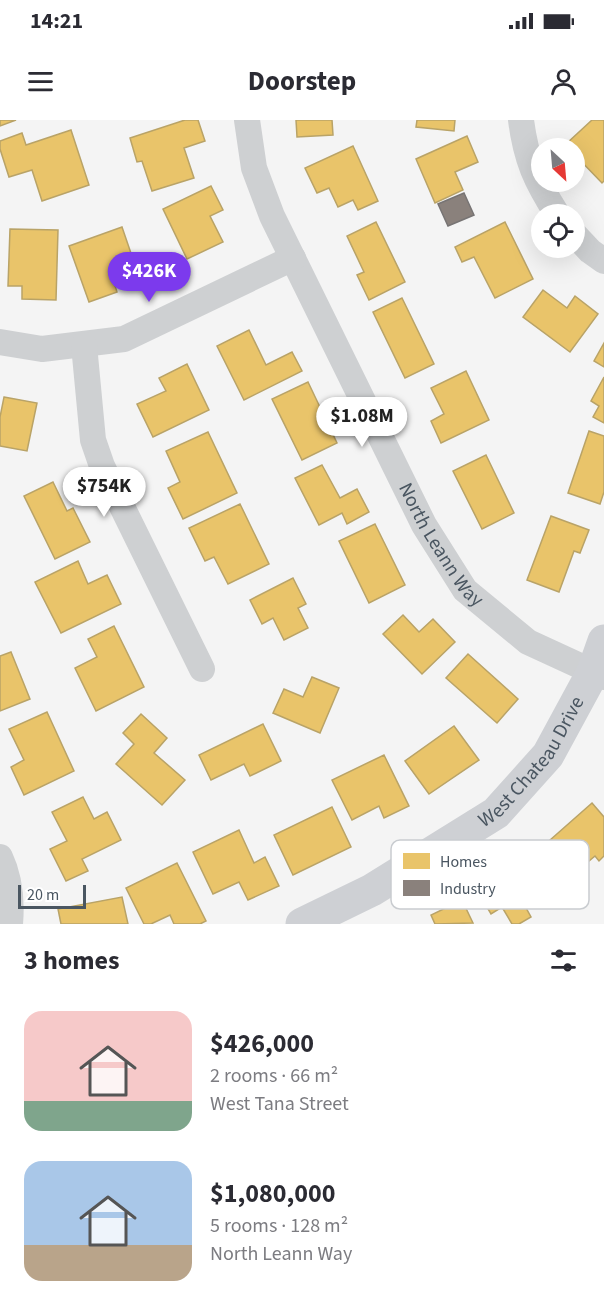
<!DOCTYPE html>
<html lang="en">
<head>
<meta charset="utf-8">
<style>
  :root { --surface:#fff; --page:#f2f2f3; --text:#2b2b33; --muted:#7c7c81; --accent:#7c3aed }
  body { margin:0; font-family:"Source Sans 3",sans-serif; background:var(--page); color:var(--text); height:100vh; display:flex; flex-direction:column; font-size:22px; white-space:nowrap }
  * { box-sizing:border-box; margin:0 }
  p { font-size:20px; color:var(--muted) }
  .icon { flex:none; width:33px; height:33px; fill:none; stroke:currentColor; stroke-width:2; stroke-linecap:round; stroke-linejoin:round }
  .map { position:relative; height:804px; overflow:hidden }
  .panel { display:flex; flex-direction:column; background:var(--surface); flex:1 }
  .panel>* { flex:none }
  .needle { width:39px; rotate:154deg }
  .tools { position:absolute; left:531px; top:18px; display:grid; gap:12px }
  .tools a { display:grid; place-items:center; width:54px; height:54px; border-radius:50%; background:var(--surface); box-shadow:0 6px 24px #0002; font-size:30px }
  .scale { position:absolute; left:18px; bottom:15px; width:68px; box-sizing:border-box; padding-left:6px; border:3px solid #4a5661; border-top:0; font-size:16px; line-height:21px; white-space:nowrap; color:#4a5661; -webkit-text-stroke:4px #fff; paint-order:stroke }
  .price { position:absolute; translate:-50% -51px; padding:0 14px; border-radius:21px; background:#fff; color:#222; font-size:20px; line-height:39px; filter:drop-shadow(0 2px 3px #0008) }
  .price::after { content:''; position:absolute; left:50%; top:36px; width:18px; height:14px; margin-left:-9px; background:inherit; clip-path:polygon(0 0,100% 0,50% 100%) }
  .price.selected { background:var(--accent); color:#fff }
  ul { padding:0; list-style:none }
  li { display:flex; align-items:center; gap:18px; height:150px; padding:0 24px }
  li span { display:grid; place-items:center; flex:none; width:168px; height:120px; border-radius:18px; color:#555 }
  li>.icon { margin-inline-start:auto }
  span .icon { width:72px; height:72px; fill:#fffc; stroke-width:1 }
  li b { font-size:26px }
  h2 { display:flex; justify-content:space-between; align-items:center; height:72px; padding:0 24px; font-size:26px }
  .status { display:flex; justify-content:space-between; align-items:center; height:42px; padding:0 30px; background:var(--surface); direction:ltr }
  .status svg { height:16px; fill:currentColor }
  header { display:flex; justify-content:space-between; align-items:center; height:78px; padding:0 24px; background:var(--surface); font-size:27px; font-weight:700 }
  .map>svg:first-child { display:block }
  .homes { fill:#e9c46a; stroke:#b9a367; stroke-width:1.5 }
  .industry { fill:#8a817c; stroke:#777474; stroke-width:1.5 }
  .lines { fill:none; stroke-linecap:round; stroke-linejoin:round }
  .street { stroke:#ced0d2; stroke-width:26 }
  .secondary { stroke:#ced0d4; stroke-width:33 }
  .labels { text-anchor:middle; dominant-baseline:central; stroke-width:6; stroke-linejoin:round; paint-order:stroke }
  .street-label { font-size:20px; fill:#4a5661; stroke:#fff }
  .key { fill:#fff; stroke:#c9ccd0; stroke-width:1.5 }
  .key-label { font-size:16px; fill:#4a5661 }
</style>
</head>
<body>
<div class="status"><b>14:21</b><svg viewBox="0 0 49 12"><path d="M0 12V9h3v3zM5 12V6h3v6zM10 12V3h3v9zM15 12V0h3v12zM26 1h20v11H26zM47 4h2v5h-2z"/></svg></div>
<header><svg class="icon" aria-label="menu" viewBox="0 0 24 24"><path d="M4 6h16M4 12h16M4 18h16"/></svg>Doorstep<svg class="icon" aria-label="person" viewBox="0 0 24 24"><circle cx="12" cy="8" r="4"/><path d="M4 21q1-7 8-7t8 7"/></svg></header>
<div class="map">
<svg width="604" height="804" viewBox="0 0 604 804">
  <rect width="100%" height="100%" fill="#f4f4f4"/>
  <!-- homes -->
  <g class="homes">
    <path d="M0,0H16L0,6Z"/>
    <path d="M185,0H198L205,21L184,28L194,58L152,71L142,41L137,42L130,18Z"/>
    <path d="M296,0H332L333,15L297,17Z"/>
    <path d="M417,0H455L454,11L416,7Z"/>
    <path d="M592,0H604V61L602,63L574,34V28H570L566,24Z"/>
    <path d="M71,10L89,65L42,81L32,50L9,57L0,29V21L22,13L26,25Z"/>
    <path d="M467,16L478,42L455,52L463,70L435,83L416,39Z"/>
    <path d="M353,26L378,81L358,90L353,80L338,87L329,68L317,73L305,48Z"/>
    <path d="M211,66L223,90L210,96L223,122L187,139L163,89Z"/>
    <path d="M376,102L405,162L369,180L357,155L364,152L347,116Z"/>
    <path d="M505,102L533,159L495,178L474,137L462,142L455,127Z"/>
    <path d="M122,107L135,145L111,153L117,172L89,182L69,126Z"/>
    <path d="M10,109L58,110L56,180L22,179V166H8Z"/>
    <path d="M543,170L567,188L575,176L598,194L570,232L523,197Z"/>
    <path d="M402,178L434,244L405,258L373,192Z"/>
    <path d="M249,210L266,245L292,232L302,251L244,280L217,226Z"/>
    <path d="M604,223V247L594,241Z"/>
    <path d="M187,244L209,290L153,317L137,284L166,271L159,258Z"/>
    <path d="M466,251L489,300L441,323L431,301L444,294L431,268Z"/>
    <path d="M604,257V303L593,297L599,286L591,281Z"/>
    <path d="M308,262L337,323L302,340L272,279Z"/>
    <path d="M4,277L37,283L27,331L0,326V297Z"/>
    <path d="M589,311L604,316V372L600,384L568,373Z"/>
    <path d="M208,312L237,373L183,399L168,368L180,362L166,331Z"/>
    <path d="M486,335L514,393L482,409L453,351Z"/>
    <path d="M322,345L340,378L357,369L369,392L347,404L342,393L319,405L295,358Z"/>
    <path d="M53,362L67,391L73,388L90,422L55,439L24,376Z"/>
    <path d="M240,384L269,444L228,464L214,437L205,441L189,408Z"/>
    <path d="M551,396L589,410L580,433L574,431L559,472L527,460Z"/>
    <path d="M375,404L405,465L369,483L339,421Z"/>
    <path d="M78,441L88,464L107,455L121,484L61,513L35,462Z"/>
    <path d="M293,458L306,484L298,488L308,508L284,520L273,498L262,504L250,480Z"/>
    <path d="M403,495L419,512L433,499L455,522L422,554L383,514Z"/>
    <path d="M114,506L144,567L96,591L75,548L97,537L88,519Z"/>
    <path d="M11,532L30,579L0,591V536Z"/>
    <path d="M468,534L518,579L497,603L446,558Z"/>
    <path d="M312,557L339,568L320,613L273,593L284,569L303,577Z"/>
    <path d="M47,592L74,651L24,675L11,647L24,640L9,609Z"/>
    <path d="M141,594L167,618L154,633L185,660L162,685L116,644L134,624L123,613Z"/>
    <path d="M263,604L281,641L250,656L244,644L211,660L199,635Z"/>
    <path d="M454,606L479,640L429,674L405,641Z"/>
    <path d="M384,635L409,686L384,698L379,686L352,700L332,660Z"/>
    <path d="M83,677L94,699L107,692L121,720L82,739L88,751L66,761L50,729L67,721L52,692Z"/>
    <path d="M592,683L604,697V736L599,741L595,736L569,758L541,728Z"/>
    <path d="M332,687L351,727L293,755L274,715Z"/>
    <path d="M239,710L254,743L265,737L279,766L248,780L239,762L213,774L193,732Z"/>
    <path d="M533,738L551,771L525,786L531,797L519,804H512L502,787L491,794L477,770Z"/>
    <path d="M177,743L206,801L200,804H174L170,795L151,804H144L126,768Z"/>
    <path d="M122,777L128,804H61L58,789Z"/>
    <path d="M462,780L473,803L435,804L431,795Z"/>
  </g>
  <!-- industry -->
  <path class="industry" d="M464,73L474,95L448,106L438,84Z"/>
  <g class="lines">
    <!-- street -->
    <g class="street">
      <path id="s1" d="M247,0L254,48L272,96L424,405L465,470L528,522L604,557"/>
      <path d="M521,0C526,40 536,61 557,94"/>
      <path d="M574,114L590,131L604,141"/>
      <path d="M0,222L42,229L124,219L293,138"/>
      <path d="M84,225L93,320L102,346L202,549"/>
      <path d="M0,737C10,758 12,781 10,804"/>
    </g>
    <!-- secondary -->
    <path class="secondary" id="s2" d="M302,804L372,770L496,693L548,635L593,552L604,521"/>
  </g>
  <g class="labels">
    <!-- street labels -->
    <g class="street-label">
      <text stroke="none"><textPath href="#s1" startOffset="470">North Leann Way</textPath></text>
      <text stroke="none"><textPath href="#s2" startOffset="286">West Chateau Drive</textPath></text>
    </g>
  </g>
  <!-- legend -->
  <rect x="391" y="720" width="198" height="69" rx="9" class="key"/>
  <rect x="403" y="733" width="27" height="16" fill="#e9c46a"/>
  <rect x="403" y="760" width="27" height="16" fill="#8a817c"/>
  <g class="key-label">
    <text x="440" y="747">Homes</text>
    <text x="440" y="774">Industry</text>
  </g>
</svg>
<div class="tools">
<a><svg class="needle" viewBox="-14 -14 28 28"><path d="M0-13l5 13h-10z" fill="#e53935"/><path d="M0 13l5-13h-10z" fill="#7c7c81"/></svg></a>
<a><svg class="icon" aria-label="locate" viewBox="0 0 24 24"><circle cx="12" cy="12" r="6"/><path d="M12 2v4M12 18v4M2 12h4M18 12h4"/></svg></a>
</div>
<div class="scale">20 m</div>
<b class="price selected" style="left:149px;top:183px">$426K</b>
<b class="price" style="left:362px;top:328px">$1.08M</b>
<b class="price" style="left:104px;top:398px">$754K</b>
</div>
<section class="panel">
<h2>3 homes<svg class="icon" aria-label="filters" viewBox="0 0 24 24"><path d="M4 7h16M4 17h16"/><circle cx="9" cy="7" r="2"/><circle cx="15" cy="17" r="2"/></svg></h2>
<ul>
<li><span style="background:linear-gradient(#f6c9c9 75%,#7fa58c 0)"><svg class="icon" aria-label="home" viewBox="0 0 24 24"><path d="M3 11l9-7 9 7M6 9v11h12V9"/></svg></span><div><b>$426,000</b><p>2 rooms · 66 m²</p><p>West Tana Street</p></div></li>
<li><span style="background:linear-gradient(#a9c7e8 70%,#b9a48a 0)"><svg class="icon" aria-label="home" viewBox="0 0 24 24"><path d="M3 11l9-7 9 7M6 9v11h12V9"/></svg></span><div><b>$1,080,000</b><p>5 rooms · 128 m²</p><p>North Leann Way</p></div></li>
</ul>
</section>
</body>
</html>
